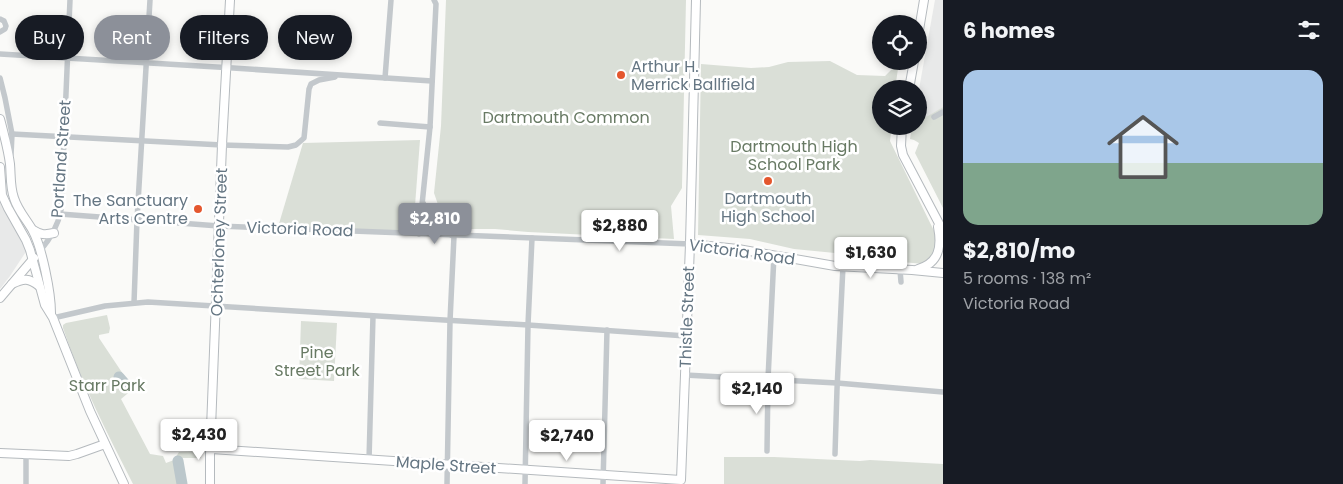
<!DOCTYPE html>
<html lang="en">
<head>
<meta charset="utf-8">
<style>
  :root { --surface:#171b24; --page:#242831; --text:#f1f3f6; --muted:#9ea1a6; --accent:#8c9099 }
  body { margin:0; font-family:Poppins,sans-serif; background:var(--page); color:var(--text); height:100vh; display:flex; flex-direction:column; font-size:19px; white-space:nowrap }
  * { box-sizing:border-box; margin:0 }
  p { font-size:16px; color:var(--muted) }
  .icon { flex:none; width:28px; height:28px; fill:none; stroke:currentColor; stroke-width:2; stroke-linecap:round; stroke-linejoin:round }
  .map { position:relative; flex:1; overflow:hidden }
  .side { display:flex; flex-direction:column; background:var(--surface); width:400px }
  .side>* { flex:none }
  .top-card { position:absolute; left:15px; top:15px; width:475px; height:45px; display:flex; gap:10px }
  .fabs { position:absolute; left:872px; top:15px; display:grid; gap:10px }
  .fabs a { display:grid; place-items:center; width:55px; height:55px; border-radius:50%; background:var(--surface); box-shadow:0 2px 8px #0003; font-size:25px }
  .price { position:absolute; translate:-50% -42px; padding:0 11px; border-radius:5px; background:#fff; color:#222; font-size:16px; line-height:32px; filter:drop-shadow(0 1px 2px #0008) }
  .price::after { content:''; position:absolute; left:50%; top:30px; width:15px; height:11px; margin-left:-8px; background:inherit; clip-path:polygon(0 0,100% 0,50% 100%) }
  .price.current { background:var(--accent); color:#fff }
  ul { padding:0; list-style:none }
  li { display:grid; align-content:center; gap:10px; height:265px; padding:0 20px }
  li span { display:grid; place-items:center; height:155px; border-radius:15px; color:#555 }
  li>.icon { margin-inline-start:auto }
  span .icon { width:90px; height:90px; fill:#fffc; stroke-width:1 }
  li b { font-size:21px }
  h2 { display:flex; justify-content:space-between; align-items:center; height:60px; padding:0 20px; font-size:21px }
  .chip { padding:0 18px; border-radius:22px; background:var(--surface); box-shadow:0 2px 8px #0003; font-size:18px; line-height:45px }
  .chip.current { background:var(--accent); color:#fff }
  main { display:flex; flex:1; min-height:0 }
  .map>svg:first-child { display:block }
  .built { fill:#e8e9e9 }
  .green { fill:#dadfd7 }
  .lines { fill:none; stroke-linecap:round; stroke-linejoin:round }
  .river { stroke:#bbc7cb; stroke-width:11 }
  .major-casing { stroke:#b5babe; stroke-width:10 }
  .minor { stroke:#c3c8cc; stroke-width:5.5 }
  .major { stroke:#fff; stroke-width:8 }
  .poi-dot { fill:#e4572e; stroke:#fff; stroke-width:2 }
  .labels { text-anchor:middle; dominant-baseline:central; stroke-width:5; stroke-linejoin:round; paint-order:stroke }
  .poi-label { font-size:16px; fill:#657683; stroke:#fff; text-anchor:start }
  .park-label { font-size:16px; fill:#687a64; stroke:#fff }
  .street-label { font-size:16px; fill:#657683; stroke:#fff }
</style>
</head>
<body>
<main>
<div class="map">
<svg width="943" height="484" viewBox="0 0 943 484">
  <rect width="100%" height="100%" fill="#fafaf8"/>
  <!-- built -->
  <g class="built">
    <path d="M935,0H943V107L928,117L919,119V89Z"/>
    <path d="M0,191L29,247L10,276L0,289Z"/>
  </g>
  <!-- green -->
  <g class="green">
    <path d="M446,0H686L682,185V188L671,206L674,239L528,232L495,229H453L444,222L434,193L441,126Z"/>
    <path d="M830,61L857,75L885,76L899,62L895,89H881V126H892L890,141L937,237C936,251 935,254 925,264L841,257L835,253L794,249L750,239L698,235L701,64L751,68L769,67L788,62Z"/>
    <path d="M943,107V208L915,153L919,143L914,140L910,139L912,126H919V119L928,116Z"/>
    <path d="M420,140L413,232L278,227L303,143Z"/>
    <path d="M424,211L432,223L441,233L421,232Z"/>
    <path d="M107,315L110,328L109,333L99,335V338L133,389L121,399L150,454L163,456L166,463L174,460L179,452L201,451V458H180L187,484H133C107,433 81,382 63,328V325L66,323Z"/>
    <path d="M301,321L337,323L334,381L299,379Z"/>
    <path d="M724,457H774L860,461L870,460L943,464V484H724Z"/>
  </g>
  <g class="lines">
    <!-- river -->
    <g class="river">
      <path d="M119,377L126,385"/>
      <path d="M178,461L182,484"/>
    </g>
    <!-- major casing -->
    <g class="major-casing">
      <g id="major">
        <path d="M919,30L924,0"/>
        <path d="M909,89L914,61"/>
        <path d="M0,119C4,134 8,149 10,164C11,175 10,187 14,198C18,211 27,220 33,231C42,248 51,293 51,313"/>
        <path d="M902,126L901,146L903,155L943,231"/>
        <path d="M0,167L2,195L8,208L26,240L30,250L45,305L53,318L90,411L124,484"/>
        <path d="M33,230C41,235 45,235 54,233"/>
        <path d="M690,244L738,249L835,266L912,270L943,273"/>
        <path d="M918,269C939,263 942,247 938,227"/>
        <path d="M12,284C24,278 29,278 39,286"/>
        <path d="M0,298L34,258"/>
        <path d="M211,449L681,480L690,244L696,0"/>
        <path d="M0,453L69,456L77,454L105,444"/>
        <path d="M210,484V454L222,145L230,0"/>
      </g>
    </g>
    <!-- minor -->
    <g class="minor">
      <path d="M0,19L4,21L6,26L5,29L0,32"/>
      <path d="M0,54L233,68L432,81"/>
      <path d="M0,78L5,98L12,134L11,155"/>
      <path d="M385,78L391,0"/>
      <path d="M934,117L943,112"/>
      <path d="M380,123L430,127"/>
      <path d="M12,134L222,145L288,147L296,145L304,138L309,89L311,84L319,80L335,77"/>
      <path d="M423,203C431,216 438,227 451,235"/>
      <path d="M60,214L219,226L690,244"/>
      <path d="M419,234L430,127L436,4L434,0"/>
      <path d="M40,251C51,238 58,226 61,210L70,0"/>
      <path d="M900,270L901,282"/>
      <path d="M134,303L137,220L150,0"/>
      <path d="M53,318L105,306L148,302L528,325L686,336"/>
      <path d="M685,375L837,383L943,392"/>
      <path d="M767,451L768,379L774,255"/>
      <path d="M835,454L837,389L843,266"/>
      <path d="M369,460L373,316"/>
      <path d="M26,484V454"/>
      <path d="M447,484L450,321L454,236"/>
      <path d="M525,484L528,325L532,238"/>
      <path d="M603,484L607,330"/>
    </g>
    <!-- major -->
    <use href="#major" class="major"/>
  </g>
  <!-- markers -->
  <g class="poi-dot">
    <circle cx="621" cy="75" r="5"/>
    <circle cx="768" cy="181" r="5"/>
    <circle cx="198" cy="209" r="5"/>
  </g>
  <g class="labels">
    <!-- poi labels -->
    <g class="poi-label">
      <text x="631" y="66">Arthur H.<tspan x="631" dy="18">Merrick Ballfield</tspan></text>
      <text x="768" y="198" text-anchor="middle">Dartmouth<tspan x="768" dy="18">High School</tspan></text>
      <text x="188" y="200" text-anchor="end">The Sanctuary<tspan x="188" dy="18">Arts Centre</tspan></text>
    </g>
    <!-- park labels -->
    <g class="park-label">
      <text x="566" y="117">Dartmouth Common</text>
      <text x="794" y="146">Dartmouth High<tspan x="794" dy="18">School Park</tspan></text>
      <text x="317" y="352">Pine<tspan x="317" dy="18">Street Park</tspan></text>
      <text x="107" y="385">Starr Park</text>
    </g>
    <!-- street labels -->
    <g class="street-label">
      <text transform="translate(61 159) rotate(-86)">Portland Street</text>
      <text transform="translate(300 229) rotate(2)">Victoria Road</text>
      <text transform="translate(219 242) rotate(-88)">Ochterloney Street</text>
      <text transform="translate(742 252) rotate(8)">Victoria Road</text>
      <text transform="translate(687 317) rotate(-88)">Thistle Street</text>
      <text transform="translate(446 465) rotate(4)">Maple Street</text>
    </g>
  </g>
</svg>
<div class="fabs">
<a><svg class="icon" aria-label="locate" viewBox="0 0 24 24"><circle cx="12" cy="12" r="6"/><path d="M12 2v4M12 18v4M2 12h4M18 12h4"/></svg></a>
<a><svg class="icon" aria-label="layers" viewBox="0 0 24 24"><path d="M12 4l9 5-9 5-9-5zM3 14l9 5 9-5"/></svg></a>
</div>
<b class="price current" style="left:435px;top:245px">$2,810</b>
<b class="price" style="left:620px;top:252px">$2,880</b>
<b class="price" style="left:871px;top:279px">$1,630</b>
<b class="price" style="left:757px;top:415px">$2,140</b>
<b class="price" style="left:199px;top:461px">$2,430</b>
<b class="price" style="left:567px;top:462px">$2,740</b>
<div class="top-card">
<a class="chip">Buy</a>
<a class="chip current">Rent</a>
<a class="chip">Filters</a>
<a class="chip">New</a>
</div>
</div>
<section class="side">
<h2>6 homes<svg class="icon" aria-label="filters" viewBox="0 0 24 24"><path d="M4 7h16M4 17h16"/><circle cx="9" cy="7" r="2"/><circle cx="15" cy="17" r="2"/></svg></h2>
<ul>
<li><span style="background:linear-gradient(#a9c7e8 60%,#7fa58c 0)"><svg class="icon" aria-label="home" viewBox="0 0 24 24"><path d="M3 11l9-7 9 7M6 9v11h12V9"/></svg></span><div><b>$2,810/mo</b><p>5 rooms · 138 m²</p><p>Victoria Road</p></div></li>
</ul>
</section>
</main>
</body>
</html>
